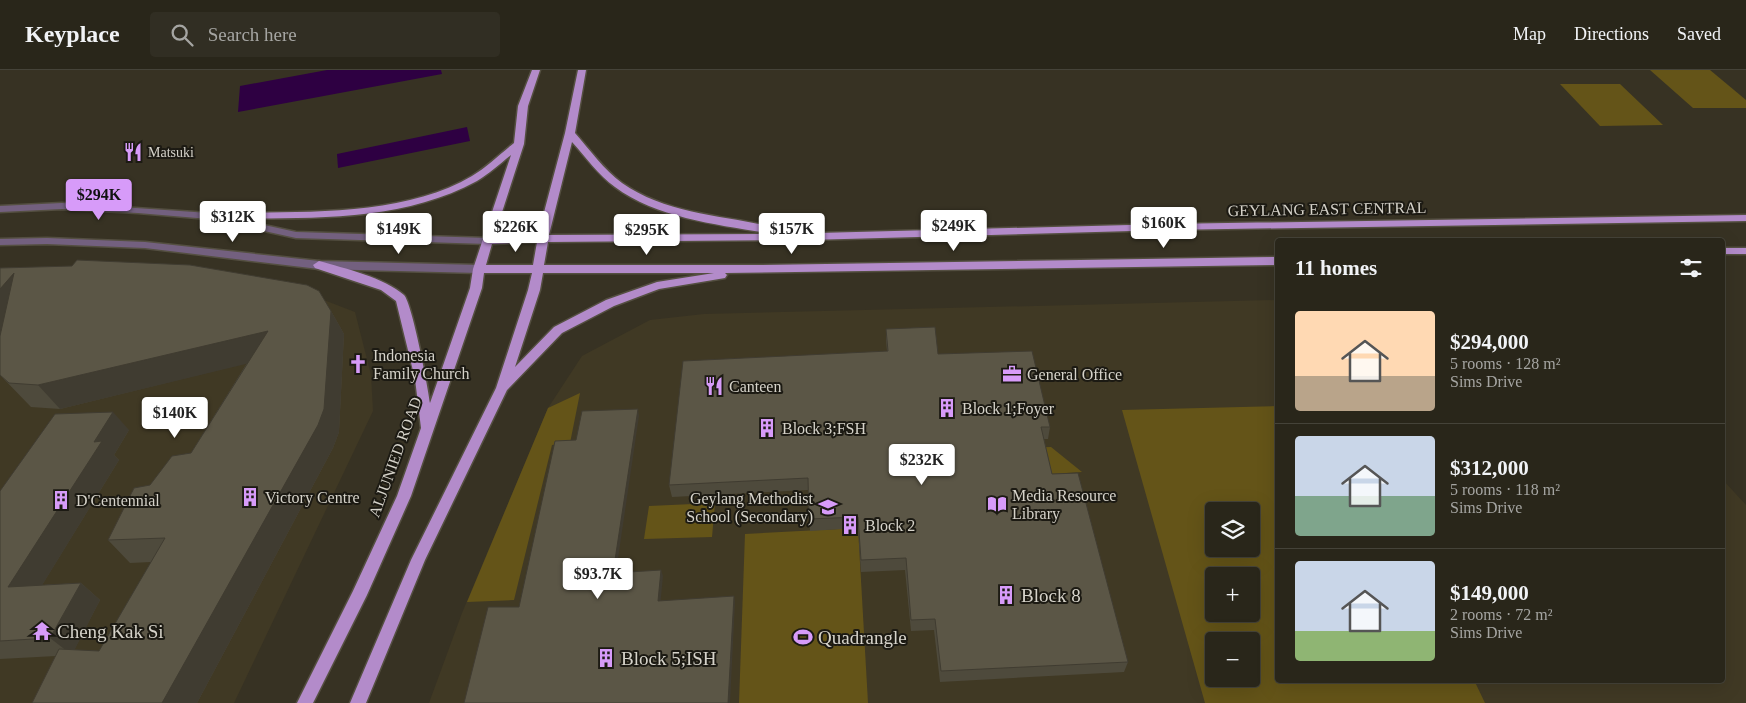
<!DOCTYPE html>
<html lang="en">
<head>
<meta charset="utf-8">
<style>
  :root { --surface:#29261a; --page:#312e23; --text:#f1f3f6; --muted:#a5a5a2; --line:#454339; --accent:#d79bf9 }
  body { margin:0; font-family:"Times New Roman",serif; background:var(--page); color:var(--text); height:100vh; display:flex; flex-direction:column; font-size:19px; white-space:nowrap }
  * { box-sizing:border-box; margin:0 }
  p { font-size:16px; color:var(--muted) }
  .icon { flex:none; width:28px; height:28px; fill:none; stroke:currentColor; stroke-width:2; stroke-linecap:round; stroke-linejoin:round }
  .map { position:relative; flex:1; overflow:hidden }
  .sheet { position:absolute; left:1275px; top:168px; width:450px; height:445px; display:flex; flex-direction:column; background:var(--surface); border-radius:5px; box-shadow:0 5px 20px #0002,0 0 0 1px var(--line) }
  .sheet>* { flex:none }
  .fabs { position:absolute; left:1205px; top:432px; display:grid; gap:10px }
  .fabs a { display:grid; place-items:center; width:55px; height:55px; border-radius:5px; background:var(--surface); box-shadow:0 5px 20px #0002,0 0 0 1px var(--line); font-size:25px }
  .price { position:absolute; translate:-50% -42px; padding:0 11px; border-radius:5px; background:#fff; color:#222; font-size:16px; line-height:32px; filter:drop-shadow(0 1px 2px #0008) }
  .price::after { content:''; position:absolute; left:50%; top:30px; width:15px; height:11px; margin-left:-8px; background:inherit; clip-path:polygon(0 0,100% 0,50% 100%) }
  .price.active { background:var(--accent); color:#111 }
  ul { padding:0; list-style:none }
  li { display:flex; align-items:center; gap:15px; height:125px; padding:0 20px }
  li+li { border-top:1px solid var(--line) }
  li span { display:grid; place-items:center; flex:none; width:140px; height:100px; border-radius:5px; color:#555 }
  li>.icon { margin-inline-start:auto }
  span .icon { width:60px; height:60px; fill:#fffc; stroke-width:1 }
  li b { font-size:21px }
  h2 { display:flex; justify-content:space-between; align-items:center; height:60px; padding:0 20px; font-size:21px }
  header { display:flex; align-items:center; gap:30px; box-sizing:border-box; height:70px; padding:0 25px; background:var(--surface); border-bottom:1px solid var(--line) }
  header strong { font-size:24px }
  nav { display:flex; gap:28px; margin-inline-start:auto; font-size:18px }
  .search { width:350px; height:45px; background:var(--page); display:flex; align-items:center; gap:12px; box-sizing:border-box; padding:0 18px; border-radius:5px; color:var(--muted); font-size:19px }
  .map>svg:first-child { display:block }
  .built { fill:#403924; fill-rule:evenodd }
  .green { fill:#645418; fill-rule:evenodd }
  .water { fill:#2e0042 }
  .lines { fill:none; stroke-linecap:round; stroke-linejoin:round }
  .minor-casing { stroke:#544f41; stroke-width:3 }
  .major-casing { stroke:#544f41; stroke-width:3 }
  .minor { fill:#73607f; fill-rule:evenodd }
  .major { fill:#b38bca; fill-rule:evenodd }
  .wall { fill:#4e4a3c }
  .shaded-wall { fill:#403c31 }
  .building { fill:#5b5646; stroke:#403c31 }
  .labels { text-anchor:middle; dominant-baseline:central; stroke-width:4; stroke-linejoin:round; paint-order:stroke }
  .far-poi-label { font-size:14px; fill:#d6d3ca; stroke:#1c1a13; text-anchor:start }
  .street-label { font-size:16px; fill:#d6d3ca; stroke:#1c1a13 }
  .poi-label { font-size:16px; fill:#d6d3ca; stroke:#1c1a13; text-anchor:start }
  .near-poi-label { font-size:19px; fill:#d6d3ca; stroke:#1c1a13; text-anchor:start }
</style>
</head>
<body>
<header>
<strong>Keyplace</strong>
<div class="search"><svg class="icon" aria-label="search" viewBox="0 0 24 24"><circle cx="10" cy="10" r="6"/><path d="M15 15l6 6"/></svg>Search here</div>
<nav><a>Map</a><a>Directions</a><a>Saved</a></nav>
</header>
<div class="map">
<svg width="1746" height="633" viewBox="0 0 1746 633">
  <rect width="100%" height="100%" fill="#373223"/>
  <!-- built -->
  <g class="built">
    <path d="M0,214L303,222L355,242L371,305L373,341L234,633H0Z"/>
    <path d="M1277,230L1278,610H1722L1723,410L1746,435V633H429L462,543L548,338L582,286L650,250L704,244ZM1214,441H1251V479H1214ZM1214,506H1251V544H1214ZM1214,571H1251V609H1214Z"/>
  </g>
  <!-- green -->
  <g class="green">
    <path d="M1650,0H1710L1746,30V38H1693Z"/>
    <path d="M1560,14H1620L1663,55L1600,56Z"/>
    <path d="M580,323L570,373L552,375L514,530L467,532L548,338Z"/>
    <path d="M1277,336L1278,610H1474L1485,633H1205L1122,340ZM1214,441H1251V479H1214ZM1251,506V544H1214V506ZM1251,571V609H1214V571Z"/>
    <path d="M1051,377L1082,402L1022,406L1017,378Z"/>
    <path d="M715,433L712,467L644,469L649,436Z"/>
    <path d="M858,458L868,633H739L745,464Z"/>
  </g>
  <!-- water -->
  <g class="water">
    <path d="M327,0H441L442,4L238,42L240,16Z"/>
    <path d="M467,57L470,71L338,98L337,84Z"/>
  </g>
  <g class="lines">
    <!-- minor casing -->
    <g class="minor-casing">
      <g id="minor">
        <path d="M62,133L209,143L296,162L488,168L493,171L488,174L296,168L209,149L138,143L62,139L0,142V136Z"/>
        <path d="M47,168L145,172L319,191L479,195L485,199L479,203L319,199L145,178L47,174L0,175V169Z"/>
      </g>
    </g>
    <!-- major casing -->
    <g class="major-casing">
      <g id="major">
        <path d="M532,0H540L528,36L524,74L494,167L538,165L565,63L578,0H586L575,63C590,80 604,100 622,113C669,146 728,145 781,159L782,161L780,164L1167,154L1746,145V151L1167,160L808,170L548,172L544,195H756L1278,187V195L725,203L727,205L725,208L659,219L614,236L562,263L507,320L425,490L366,633H350L411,490L496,318L528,220L532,203H484L482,218L411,426L367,525L313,633H297L353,521L397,426L421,358L415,309L396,231L381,220L315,198L313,195L319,191C344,198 385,208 404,225C412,233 428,317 430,333L470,218L473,199L511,85C500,94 489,104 477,111C396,155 298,147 209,149L204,146L209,143C290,141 400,149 472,106C487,97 500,84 514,73L518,36ZM572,72C586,87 598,105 615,117C658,149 721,155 773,164L549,165ZM537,172L533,195H486L492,174ZM543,203H714L657,212L606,230L554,257L515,297L540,220Z"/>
        <rect x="1722" y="178" width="24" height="6"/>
      </g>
    </g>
    <!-- minor -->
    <use href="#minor" class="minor"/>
    <!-- major -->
    <use href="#major" class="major"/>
  </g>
  <!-- wall -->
  <g class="wall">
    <path d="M331,241L344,264L339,362L333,378L197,633L56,586L0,589V421L129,360L114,385L119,390L42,515L81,513L100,530L74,580L99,581L151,492L130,493L108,470L150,415L191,383L247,293L60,339L31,337L0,305Z"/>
    <path d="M886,259L938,284L1050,357L1048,369H1044L1052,404L1128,592L1124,602L940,612L934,560L911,561L905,500L861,502L858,458L810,461L808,420L672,427L669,415L887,281L886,271Z"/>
  </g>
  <!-- shaded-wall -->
  <g class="shaded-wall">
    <path d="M14,203L0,268V219Z"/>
    <path d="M331,241L344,264L339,362L333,378L197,633H162Z"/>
    <path d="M268,261L283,285L60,339L38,315Z"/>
    <path d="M638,339L639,346L615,509L613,503Z"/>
    <path d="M113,342L129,360L114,385L119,390L30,535L8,517L94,372Z"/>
    <path d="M661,500L663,506L660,537L658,531Z"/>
    <path d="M81,513L100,530L72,585L50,568Z"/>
    <path d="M734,526L735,532L730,633H728Z"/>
  </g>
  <!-- building -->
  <g class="building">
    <path d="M77,190L190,195L307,215L319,221L331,241L324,339L318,355L162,633H32L59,579L99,581L165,468L108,470L134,418L150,415L172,386L191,383L268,261L38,315L9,313L0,305V266L14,203L0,219V198L72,196Z"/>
    <path d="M935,257L938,284L1032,281L1050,357H1041L1052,404L1078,403L1128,592L941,601L935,549L911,550L906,488L861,490L858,447L809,449L808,408L669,415L683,291L888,281L886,259Z"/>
    <path d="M638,339L613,503L661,500L658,531L734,526L728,633H464L488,537H519L555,371L576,370L582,341Z"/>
    <path d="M113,342L94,372L102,371L8,517L81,513L50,568L0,571V421L55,344Z"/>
  </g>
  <!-- icons -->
  <defs>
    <g id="restaurant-bare" transform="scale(1.5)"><path d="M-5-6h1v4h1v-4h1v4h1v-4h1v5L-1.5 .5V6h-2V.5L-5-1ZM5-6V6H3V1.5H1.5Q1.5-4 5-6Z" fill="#d79bf9" stroke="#1c1a13" stroke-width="2.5" paint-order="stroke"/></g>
    <g id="church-bare" transform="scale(1.5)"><path d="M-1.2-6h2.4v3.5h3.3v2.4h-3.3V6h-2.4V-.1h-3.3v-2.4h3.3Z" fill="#d79bf9" stroke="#1c1a13" stroke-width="2.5" paint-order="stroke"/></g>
    <g id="office-bare" transform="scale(1.5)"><path d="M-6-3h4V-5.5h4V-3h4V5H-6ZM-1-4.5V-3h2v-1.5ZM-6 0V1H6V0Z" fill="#d79bf9" stroke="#1c1a13" stroke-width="2.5" paint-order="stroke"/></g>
    <g id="building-bare" transform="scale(1.5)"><path d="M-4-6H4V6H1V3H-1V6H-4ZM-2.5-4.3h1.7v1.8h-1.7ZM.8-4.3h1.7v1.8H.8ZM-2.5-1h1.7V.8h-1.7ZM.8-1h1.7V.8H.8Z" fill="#d79bf9" stroke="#1c1a13" stroke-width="2.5" paint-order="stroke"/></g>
    <g id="library-bare" transform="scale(1.5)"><path d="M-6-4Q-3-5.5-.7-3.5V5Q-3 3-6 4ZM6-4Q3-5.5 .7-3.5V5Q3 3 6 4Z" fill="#d79bf9" stroke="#1c1a13" stroke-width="2.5" paint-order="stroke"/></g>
    <g id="school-bare" transform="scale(1.5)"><path d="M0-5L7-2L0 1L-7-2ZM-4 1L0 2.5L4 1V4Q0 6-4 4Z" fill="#d79bf9" stroke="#1c1a13" stroke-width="2.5" paint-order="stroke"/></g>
    <g id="temple-bare" transform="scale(1.5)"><path d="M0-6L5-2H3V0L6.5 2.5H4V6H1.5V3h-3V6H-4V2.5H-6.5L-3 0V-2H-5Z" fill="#d79bf9" stroke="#1c1a13" stroke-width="2.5" paint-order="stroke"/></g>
    <g id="stadium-bare" transform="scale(1.5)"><path d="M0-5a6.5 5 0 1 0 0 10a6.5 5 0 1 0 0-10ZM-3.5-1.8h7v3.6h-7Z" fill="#d79bf9" stroke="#1c1a13" stroke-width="2.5" paint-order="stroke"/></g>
  </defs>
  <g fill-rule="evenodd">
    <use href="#restaurant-bare" x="133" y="82"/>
    <use href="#church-bare" x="358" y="294"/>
    <use href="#office-bare" x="1012" y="304"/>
    <use href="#restaurant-bare" x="714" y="316"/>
    <use href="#building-bare" x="947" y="338"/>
    <use href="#building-bare" x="767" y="358"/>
    <use href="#building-bare" x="250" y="427"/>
    <use href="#building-bare" x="61" y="430"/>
    <use href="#library-bare" x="997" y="434"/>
    <use href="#school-bare" x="828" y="437"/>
    <use href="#building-bare" x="850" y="455"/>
    <use href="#building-bare" x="1006" y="525"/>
    <use href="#temple-bare" x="42" y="561"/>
    <use href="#stadium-bare" x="803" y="567"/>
    <use href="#building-bare" x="606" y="588"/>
  </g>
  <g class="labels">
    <!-- far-poi labels -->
    <g class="far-poi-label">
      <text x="148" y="82">Matsuki</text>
    </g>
    <!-- street labels -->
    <g class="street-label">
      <text transform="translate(1327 139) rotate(-1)">GEYLANG EAST CENTRAL</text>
      <text transform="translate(395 387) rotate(-70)">ALJUNIED ROAD</text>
    </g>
    <!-- poi labels -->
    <g class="poi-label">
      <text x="373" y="285">Indonesia<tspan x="373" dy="18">Family Church</tspan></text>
      <text x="1027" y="304">General Office</text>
      <text x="729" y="316">Canteen</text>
      <text x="962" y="338">Block 1;Foyer</text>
      <text x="782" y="358">Block 3;FSH</text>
      <text x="1012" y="425">Media Resource<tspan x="1012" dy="18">Library</tspan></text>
      <text x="265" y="427">Victory Centre</text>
      <text x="813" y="428" text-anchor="end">Geylang Methodist<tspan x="813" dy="18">School (Secondary)</tspan></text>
      <text x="76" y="430">D'Centennial</text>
      <text x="865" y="455">Block 2</text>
    </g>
    <!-- near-poi labels -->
    <g class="near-poi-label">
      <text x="1021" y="525">Block 8</text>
      <text x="57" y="561">Cheng Kak Si</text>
      <text x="818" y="567">Quadrangle</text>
      <text x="621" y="588">Block 5;ISH</text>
    </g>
  </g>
</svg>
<div class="fabs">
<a><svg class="icon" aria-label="layers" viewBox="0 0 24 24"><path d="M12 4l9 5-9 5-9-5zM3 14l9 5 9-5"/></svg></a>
<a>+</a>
<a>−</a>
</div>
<b class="price active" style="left:99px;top:151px">$294K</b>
<b class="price" style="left:233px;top:173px">$312K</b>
<b class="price" style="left:1164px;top:179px">$160K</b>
<b class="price" style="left:954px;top:182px">$249K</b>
<b class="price" style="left:516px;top:183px">$226K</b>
<b class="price" style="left:399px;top:185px">$149K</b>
<b class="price" style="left:792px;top:185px">$157K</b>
<b class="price" style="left:647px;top:186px">$295K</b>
<b class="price" style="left:175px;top:369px">$140K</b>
<b class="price" style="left:922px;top:416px">$232K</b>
<b class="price" style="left:598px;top:530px">$93.7K</b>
<section class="sheet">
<h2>11 homes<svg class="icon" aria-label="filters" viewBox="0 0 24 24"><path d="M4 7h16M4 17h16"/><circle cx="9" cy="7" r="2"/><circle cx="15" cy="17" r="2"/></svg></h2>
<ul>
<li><span style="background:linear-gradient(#ffd9b3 65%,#b9a48a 0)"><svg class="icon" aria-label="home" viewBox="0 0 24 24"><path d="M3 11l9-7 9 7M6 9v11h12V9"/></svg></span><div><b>$294,000</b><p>5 rooms · 128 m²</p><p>Sims Drive</p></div></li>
<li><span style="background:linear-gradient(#c9d6e8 60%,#7fa58c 0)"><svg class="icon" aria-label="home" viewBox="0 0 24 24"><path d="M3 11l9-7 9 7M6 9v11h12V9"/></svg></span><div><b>$312,000</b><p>5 rooms · 118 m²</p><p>Sims Drive</p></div></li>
<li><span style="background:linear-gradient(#c9d6e8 70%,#8fb573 0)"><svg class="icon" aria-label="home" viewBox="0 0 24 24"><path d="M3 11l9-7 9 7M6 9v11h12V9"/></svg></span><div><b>$149,000</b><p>2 rooms · 72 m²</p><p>Sims Drive</p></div></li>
</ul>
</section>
</div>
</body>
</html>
